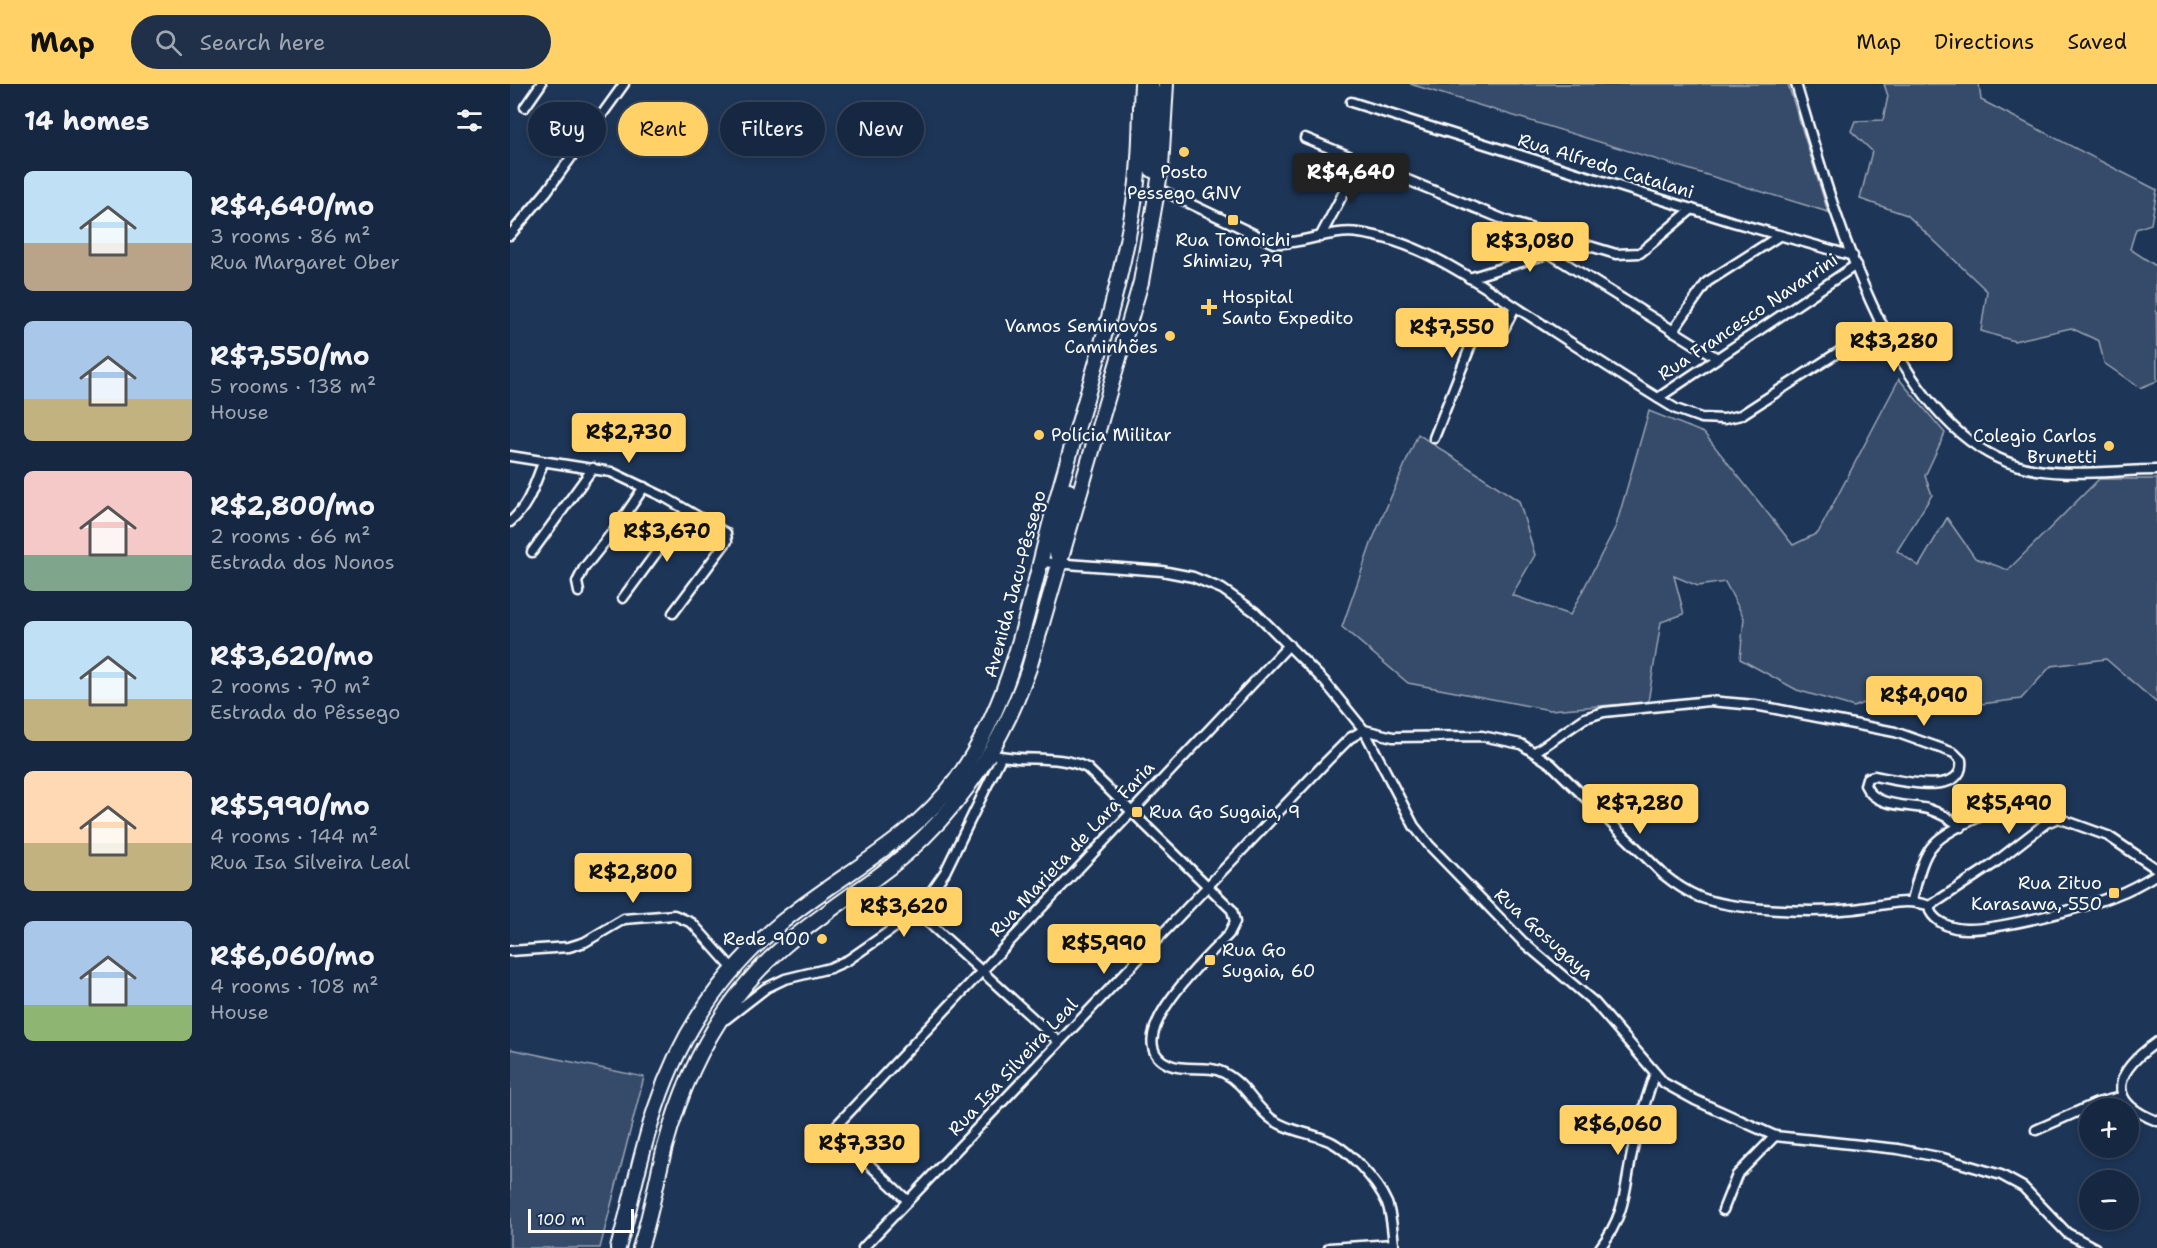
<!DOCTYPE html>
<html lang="en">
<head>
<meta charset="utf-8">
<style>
  :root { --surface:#162841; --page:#1f3048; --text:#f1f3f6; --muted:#9ea6b1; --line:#35445a; --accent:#ffd166 }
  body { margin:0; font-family:"Shantell Sans",sans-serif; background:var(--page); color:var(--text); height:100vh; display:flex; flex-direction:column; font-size:22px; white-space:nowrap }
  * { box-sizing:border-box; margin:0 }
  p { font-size:20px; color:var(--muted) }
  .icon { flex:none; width:33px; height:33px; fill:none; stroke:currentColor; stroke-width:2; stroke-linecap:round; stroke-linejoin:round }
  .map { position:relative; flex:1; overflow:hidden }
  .details { display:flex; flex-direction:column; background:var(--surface); width:510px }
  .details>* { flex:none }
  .guide { position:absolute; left:18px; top:18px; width:570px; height:54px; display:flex; gap:12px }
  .tools { position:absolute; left:1569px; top:1014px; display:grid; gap:12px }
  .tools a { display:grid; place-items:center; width:60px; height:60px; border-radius:50%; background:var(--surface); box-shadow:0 3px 9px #0003,0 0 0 2px var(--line); font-size:30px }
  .scale { position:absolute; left:18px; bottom:15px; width:106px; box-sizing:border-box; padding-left:6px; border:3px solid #fff; border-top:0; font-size:16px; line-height:21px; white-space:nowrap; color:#fff; -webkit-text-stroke:4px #1d3557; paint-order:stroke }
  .price { position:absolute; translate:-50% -51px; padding:0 14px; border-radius:6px; background:var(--accent); color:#111; font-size:20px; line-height:39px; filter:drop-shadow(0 2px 3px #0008) }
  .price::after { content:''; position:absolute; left:50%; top:36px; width:18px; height:14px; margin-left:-9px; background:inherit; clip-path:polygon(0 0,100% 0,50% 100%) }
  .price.on { background:#222; color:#fff }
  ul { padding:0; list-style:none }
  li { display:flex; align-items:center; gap:18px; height:150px; padding:0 24px }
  li span { display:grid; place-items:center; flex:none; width:168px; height:120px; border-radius:9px; color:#555 }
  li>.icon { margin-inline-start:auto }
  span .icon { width:72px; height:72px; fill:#fffc; stroke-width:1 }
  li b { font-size:26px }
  h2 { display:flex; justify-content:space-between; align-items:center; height:72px; padding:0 24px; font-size:26px }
  .chip { padding:0 21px; border-radius:27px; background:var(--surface); box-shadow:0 3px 9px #0003,0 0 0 2px var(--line); font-size:21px; line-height:54px }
  .chip.on { background:var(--accent); color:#111 }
  header { display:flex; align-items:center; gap:36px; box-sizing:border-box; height:84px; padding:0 30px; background:var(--accent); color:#111 }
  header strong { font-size:28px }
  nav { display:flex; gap:33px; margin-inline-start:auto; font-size:21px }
  .search { width:420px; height:54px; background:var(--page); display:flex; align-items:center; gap:15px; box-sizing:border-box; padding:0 21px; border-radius:33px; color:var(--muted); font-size:22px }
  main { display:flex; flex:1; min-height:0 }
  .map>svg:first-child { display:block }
  .green { fill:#364b69; stroke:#9aa5b4; stroke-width:1.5 }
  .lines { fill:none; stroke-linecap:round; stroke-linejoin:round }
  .minor-casing { stroke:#fff; stroke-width:13 }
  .trunk-casing { stroke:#fff; stroke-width:18 }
  .minor { stroke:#1d3557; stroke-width:8 }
  .trunk { stroke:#1d3557; stroke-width:14 }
  .poi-dot { fill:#ffd166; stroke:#1d3557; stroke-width:2 }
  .labels { text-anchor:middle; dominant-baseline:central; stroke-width:5; stroke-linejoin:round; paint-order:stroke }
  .street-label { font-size:18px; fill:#fff; stroke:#1d3557 }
  .poi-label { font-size:18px; fill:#fff; stroke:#1d3557; text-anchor:start }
</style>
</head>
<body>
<header>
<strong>Map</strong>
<div class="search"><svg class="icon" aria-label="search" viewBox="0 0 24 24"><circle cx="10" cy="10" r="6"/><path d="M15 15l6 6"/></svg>Search here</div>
<nav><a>Map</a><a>Directions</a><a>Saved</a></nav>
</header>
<main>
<section class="details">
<h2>14 homes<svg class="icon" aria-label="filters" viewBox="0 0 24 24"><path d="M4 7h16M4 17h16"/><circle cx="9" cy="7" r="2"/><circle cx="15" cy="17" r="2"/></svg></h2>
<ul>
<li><span style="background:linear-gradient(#bfe0f5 60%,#b9a48a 0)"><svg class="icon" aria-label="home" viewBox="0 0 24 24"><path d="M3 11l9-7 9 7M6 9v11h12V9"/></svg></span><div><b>R$4,640/mo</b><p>3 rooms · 86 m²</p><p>Rua Margaret Ober</p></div></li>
<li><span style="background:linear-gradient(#a9c7e8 65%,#c2b280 0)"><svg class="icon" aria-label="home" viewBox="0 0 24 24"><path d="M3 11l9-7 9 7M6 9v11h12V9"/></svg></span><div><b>R$7,550/mo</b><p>5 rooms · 138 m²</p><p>House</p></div></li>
<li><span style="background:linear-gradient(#f6c9c9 70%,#7fa58c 0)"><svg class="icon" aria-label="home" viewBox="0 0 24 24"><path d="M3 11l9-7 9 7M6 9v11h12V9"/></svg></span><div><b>R$2,800/mo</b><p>2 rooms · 66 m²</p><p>Estrada dos Nonos</p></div></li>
<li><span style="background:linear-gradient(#bfe0f5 65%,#c2b280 0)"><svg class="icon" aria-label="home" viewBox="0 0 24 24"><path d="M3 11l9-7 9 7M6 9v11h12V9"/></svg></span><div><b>R$3,620/mo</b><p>2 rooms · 70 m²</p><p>Estrada do Pêssego</p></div></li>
<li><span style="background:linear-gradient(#ffd9b3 60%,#c2b280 0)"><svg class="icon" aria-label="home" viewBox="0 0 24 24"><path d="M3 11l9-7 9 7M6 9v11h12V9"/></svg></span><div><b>R$5,990/mo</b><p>4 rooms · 144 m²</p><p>Rua Isa Silveira Leal</p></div></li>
<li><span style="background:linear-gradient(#a9c7e8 70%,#8fb573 0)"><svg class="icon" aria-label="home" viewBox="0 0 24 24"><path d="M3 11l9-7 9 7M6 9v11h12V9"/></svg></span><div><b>R$6,060/mo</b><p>4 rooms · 108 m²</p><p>House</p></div></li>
</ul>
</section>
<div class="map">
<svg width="1647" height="1164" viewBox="0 0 1647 1164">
  <rect width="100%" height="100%" fill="#1d3557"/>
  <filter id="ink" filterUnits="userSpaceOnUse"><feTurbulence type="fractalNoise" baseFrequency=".0167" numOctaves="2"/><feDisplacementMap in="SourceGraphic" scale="12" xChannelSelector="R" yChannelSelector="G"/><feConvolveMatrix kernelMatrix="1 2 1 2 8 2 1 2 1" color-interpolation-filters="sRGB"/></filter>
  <g filter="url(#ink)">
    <!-- green -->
    <g class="green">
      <path d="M900,0H1278L1318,128Z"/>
      <path d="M1374,0H1469L1471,16L1647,106L1641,140L1626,145L1620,165L1646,182L1647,297L1630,304L1594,279L1589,257L1561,244L1504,257L1471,247L1477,207L1397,131L1350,115L1362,67L1341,47L1345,37L1373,36L1378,12Z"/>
      <path d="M1389,295L1435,349L1415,392L1422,411L1387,467L1409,482L1437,434L1465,474L1498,486L1589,395H1647V619L1596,575L1541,582L1511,615L1439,624L1368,613L1344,623L1287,606L1230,575L1234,534L1215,498L1188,502L1164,492L1174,530L1151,538L1138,618L1040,626L898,599L832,543L862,457L908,350L1009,417L1025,471L1002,511L1060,531L1106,442L1139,327L1194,349L1283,461L1308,449Z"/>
      <path d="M0,965L134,993L90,1164H0Z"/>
    </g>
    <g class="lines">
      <!-- minor casing -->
      <g class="minor-casing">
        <g id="minor">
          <path d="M1286,0C1320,113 1379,343 1506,381C1549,395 1602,386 1647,386"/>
          <path d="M841,18L1223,138L1343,172"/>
          <path d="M15,23L31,0"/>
          <path d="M795,54L1000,138L1106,170L1130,169L1182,125"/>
          <path d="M649,105L763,159C793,161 820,145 849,149C910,157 962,195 1012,227C1063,260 1114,294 1166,325L1191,334L1214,335L1231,331L1372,240"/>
          <path d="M1005,142L1042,171L1207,274"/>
          <path d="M0,151L37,107L114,0"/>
          <path d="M810,153L851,76"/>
          <path d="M959,194L1070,160"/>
          <path d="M1163,247L1197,198L1269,152"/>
          <path d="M1148,314L1346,181"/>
          <path d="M924,354L970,238L976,237L994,245L1005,223"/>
          <path d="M0,372L101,388L156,414L216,449L217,457L163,529"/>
          <path d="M0,438C19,422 24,401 33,379"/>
          <path d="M22,468L83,384"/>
          <path d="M530,478L652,487L683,493L712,505L745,528L815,598L854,646L904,742L919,761L1013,858L1085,919L1154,999L1185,1016L1265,1052L1388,1065L1433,1074L1491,1091L1513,1103L1557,1149L1585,1164"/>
          <path d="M69,508L67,498L74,484L109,440L134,403"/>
          <path d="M113,514L177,427"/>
          <path d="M1025,668L1075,634L1094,628L1199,617L1245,621L1385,648L1444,669L1451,676C1456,715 1383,695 1364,692L1357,694L1355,701C1365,724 1397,720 1418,725C1430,729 1441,735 1451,743"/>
          <path d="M481,670C513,679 547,669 577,684L722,826L725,838L719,850C701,869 603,958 660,981C677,988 698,980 714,989C736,1000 744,1023 763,1036C779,1047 797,1048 814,1055C836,1062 868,1098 877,1119C882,1133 883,1149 884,1164"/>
          <path d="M1647,785L1598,752L1548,734L1536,739L1482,781L1420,822V827C1426,839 1442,845 1456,845C1488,846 1574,824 1606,811C1620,806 1634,798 1647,790"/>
          <path d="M1402,816C1407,799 1411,773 1424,760C1439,744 1499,717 1522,717C1533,717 1542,725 1548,734"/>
          <path d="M407,828L549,958"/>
          <path d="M0,867L59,863L75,858L114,835L164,831L182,839L223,885"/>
          <path d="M216,935L256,904L275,895L320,884L338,876L407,828L435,788L491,673"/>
          <path d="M1647,958C1607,986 1592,1016 1647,1037"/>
          <path d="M1526,1046L1587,1019L1611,1013"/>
          <path d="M398,1117L329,1052L325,1047L326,1042L779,561"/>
          <path d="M1213,1126L1227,1091L1265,1052"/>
          <path d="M353,1164L817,677L840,654L854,646L883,653L972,652L1011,660L1041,680L1154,791C1165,800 1176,807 1189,813C1226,827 1304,829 1344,825C1372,822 1393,813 1420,822"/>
          <path d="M819,1164L884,1160"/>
          <path d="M1090,1164C1118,1127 1114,1102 1124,1060C1129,1036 1137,1013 1145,989"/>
        </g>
      </g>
      <!-- trunk casing -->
      <g class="trunk-casing">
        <g id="trunk">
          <path d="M641,1L644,15L640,84L644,87L651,84"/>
          <path d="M550,480L545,462L559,407"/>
          <path d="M108,1164C122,1117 130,1069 146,1023C170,950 213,887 272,838C329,791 402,757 446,696C504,616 518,521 543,429C572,322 610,216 626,106C631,72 630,35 632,0"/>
          <path d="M130,1164C141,1131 146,1097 155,1063C171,1004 198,945 238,898C274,856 319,827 364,795C438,742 489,670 519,584L631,198L651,84L656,0"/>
        </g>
      </g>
      <!-- minor -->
      <use href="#minor" class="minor"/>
      <!-- trunk -->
      <use href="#trunk" class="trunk"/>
    </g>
  </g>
  <!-- markers -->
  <g class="poi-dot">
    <circle cx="674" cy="68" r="6"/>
    <rect x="717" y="130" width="12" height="12" rx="3"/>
    <path d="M696 214h6v6h6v6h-6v6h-6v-6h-6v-6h6z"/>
    <circle cx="660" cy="252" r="6"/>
    <circle cx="529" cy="351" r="6"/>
    <circle cx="1599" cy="362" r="6"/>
    <rect x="621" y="722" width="12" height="12" rx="3"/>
    <rect x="1598" y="803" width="12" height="12" rx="3"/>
    <circle cx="312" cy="855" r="6"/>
    <rect x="694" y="870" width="12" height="12" rx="3"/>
  </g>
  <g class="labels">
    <!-- street labels -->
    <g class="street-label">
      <text transform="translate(1096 82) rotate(17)">Rua Alfredo Catalani</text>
      <text transform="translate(1238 233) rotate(-34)">Rua Francesco Navarrini</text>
      <text transform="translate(505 500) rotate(-75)">Avenida Jacu-Pêssego</text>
      <text transform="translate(562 765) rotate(-47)">Rua Marieta de Lara Faria</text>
      <text transform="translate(1034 850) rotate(42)">Rua Gosugaya</text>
      <text transform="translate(503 983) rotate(-47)">Rua Isa Silveira Leal</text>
    </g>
    <!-- poi labels -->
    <g class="poi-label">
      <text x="674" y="88" text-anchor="middle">Posto<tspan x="674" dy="21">Pessego GNV</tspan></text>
      <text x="723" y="156" text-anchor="middle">Rua Tomoichi<tspan x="723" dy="21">Shimizu, 79</tspan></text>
      <text x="712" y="213">Hospital<tspan x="712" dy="21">Santo Expedito</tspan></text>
      <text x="648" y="242" text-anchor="end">Vamos Seminovos<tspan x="648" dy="21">Caminhões</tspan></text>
      <text x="541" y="351">Polícia Militar</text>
      <text x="1587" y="352" text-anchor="end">Colegio Carlos<tspan x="1587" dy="21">Brunetti</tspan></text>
      <text x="639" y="728">Rua Go Sugaia, 9</text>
      <text x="1592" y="799" text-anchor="end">Rua Zituo<tspan x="1592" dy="21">Karasawa, 550</tspan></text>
      <text x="300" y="855" text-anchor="end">Rede 900</text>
      <text x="712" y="866">Rua Go<tspan x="712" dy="21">Sugaia, 60</tspan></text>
    </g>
  </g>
</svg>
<div class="tools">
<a>+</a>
<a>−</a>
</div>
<div class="scale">100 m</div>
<b class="price on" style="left:841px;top:120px">R$4,640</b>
<b class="price" style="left:1020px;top:189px">R$3,080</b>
<b class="price" style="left:942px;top:275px">R$7,550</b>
<b class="price" style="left:1384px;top:289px">R$3,280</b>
<b class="price" style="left:119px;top:380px">R$2,730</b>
<b class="price" style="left:157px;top:479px">R$3,670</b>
<b class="price" style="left:1414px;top:643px">R$4,090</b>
<b class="price" style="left:1130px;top:751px">R$7,280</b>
<b class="price" style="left:1499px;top:751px">R$5,490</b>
<b class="price" style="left:123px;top:820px">R$2,800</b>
<b class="price" style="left:394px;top:854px">R$3,620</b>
<b class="price" style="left:594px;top:891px">R$5,990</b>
<b class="price" style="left:1108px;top:1072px">R$6,060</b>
<b class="price" style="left:352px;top:1091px">R$7,330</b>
<div class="guide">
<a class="chip">Buy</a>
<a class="chip on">Rent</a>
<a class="chip">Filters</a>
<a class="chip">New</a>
</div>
</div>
</main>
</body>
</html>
